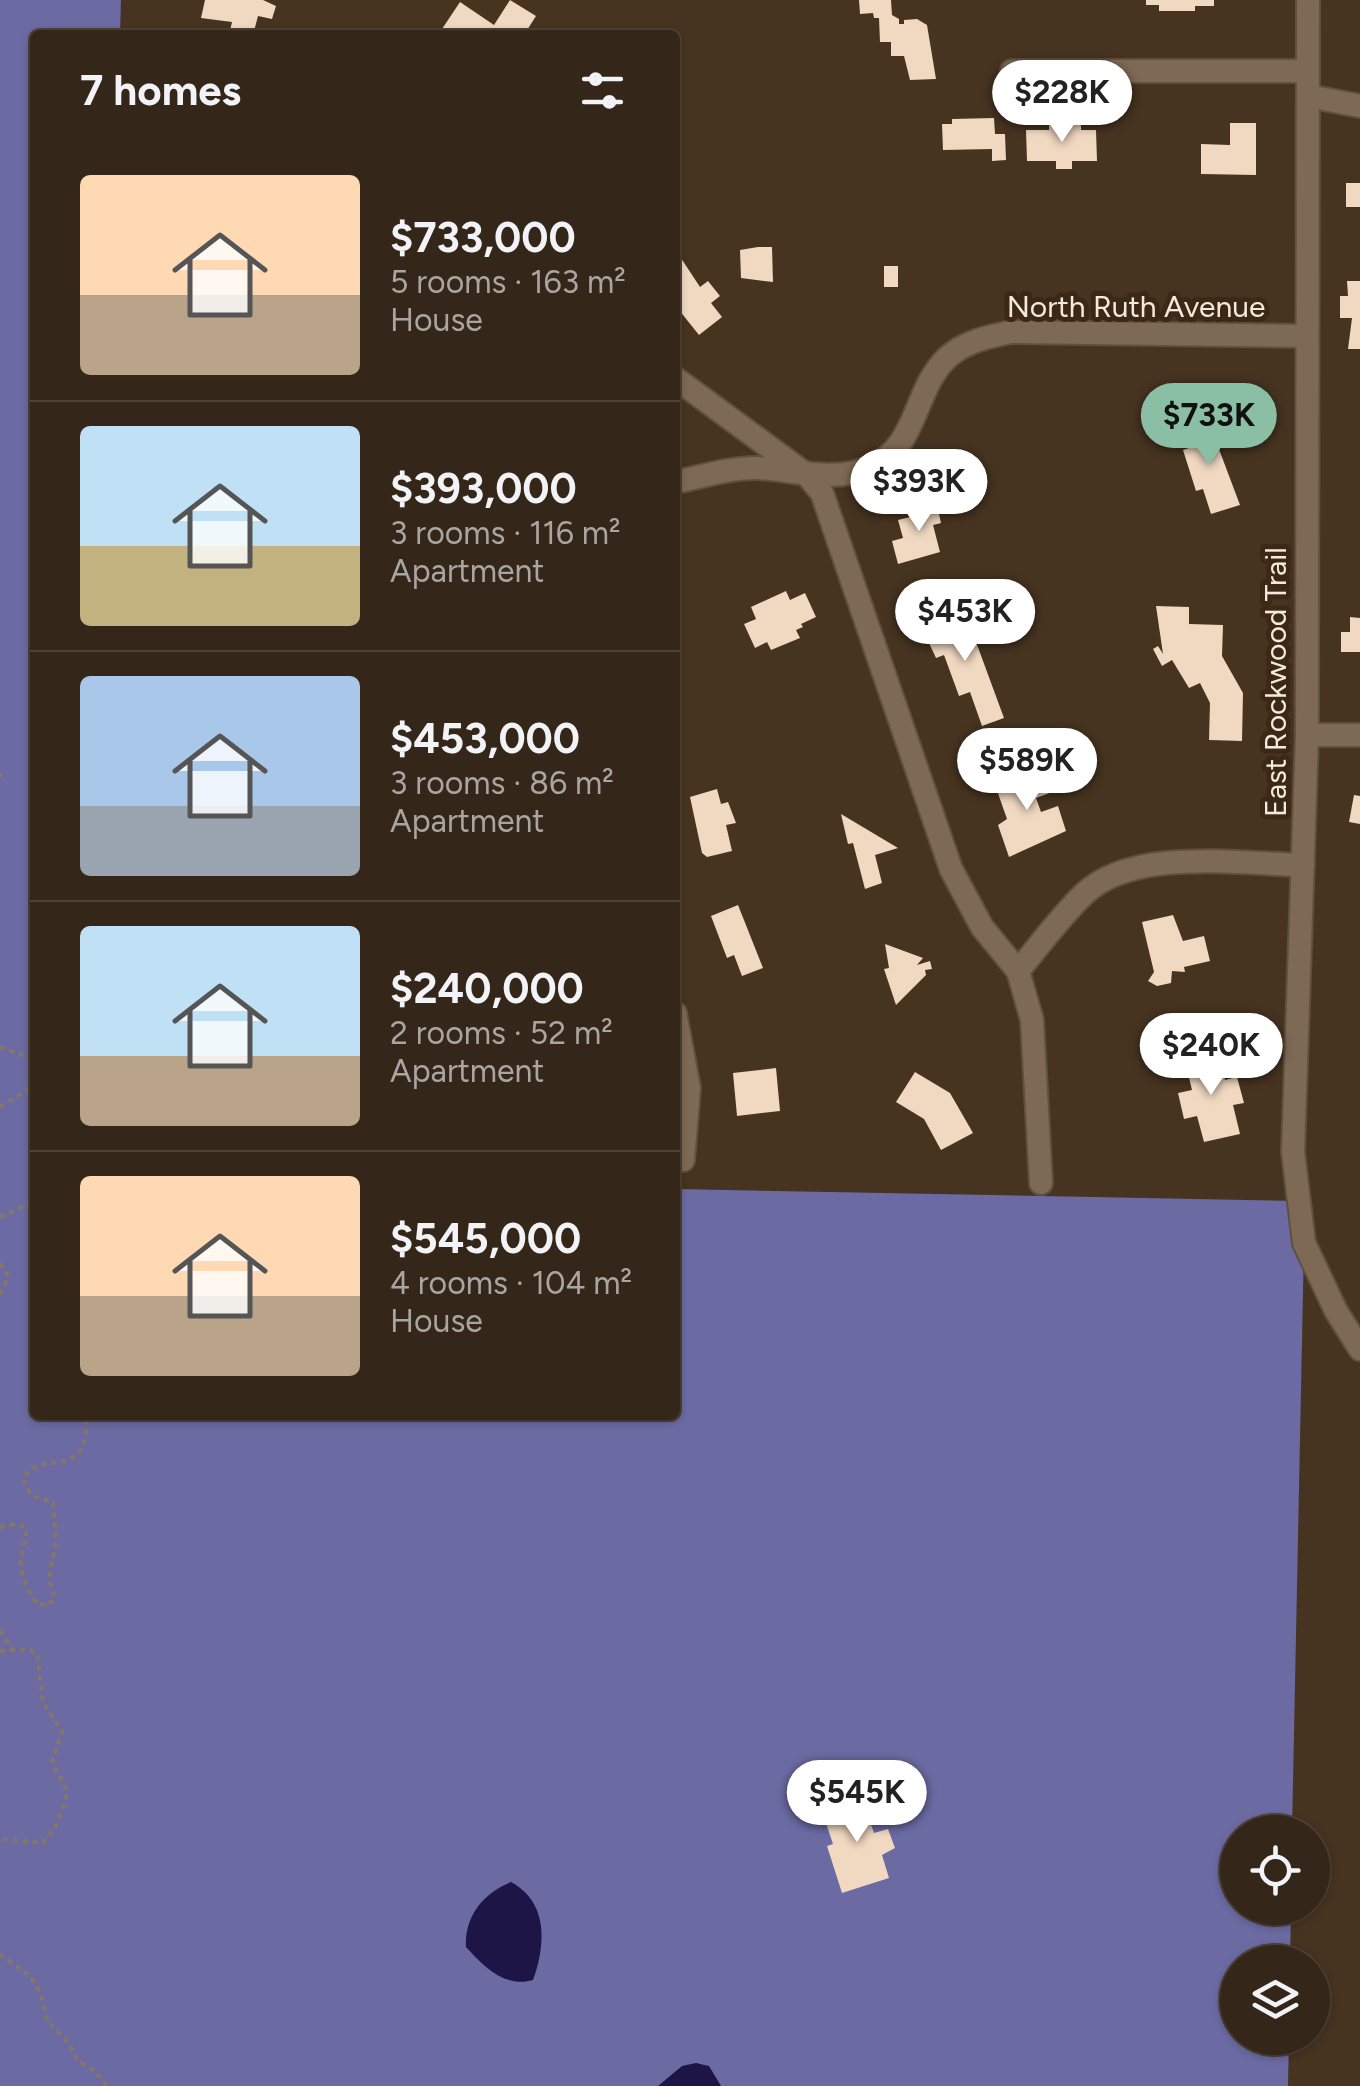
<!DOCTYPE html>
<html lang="en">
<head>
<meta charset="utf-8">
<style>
  :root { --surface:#342618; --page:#3f3225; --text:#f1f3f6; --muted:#a9a5a2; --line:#4e4337; --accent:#8abfa5 }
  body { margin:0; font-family:Figtree,sans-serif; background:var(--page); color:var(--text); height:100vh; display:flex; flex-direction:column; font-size:38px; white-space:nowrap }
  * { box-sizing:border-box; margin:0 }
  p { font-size:32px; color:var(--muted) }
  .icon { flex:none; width:55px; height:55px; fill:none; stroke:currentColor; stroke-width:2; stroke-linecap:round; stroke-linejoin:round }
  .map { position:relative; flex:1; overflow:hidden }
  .side { position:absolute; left:30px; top:30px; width:650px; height:1390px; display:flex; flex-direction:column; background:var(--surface); border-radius:10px; box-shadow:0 2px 8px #0004,0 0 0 2px var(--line) }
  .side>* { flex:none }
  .tools { position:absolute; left:1220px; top:1815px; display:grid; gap:20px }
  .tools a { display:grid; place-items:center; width:110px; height:110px; border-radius:50%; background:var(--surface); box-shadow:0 2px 8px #0004,0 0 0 2px var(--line); font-size:50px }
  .price { position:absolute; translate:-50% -85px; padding:0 22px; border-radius:35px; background:#fff; color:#222; font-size:32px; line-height:65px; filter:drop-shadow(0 2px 5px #0008) }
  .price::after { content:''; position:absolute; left:50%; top:60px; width:30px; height:22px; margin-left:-15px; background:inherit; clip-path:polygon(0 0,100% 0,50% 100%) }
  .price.selected { background:var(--accent); color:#111 }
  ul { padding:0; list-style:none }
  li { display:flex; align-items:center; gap:30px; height:250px; padding:0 50px }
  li+li { border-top:2px solid var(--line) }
  li span { display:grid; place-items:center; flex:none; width:280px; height:200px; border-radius:10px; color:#555 }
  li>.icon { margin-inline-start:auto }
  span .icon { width:120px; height:120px; fill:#fffc; stroke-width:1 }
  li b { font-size:42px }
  h2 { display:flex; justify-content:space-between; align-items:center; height:120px; padding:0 50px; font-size:42px }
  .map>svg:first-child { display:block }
  .forest { fill:#6b6aa2 }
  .water { fill:#1c1545 }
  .building { fill:#f0d8c1 }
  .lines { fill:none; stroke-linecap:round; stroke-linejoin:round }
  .minor-casing { stroke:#60513f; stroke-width:26 }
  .path { stroke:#877666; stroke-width:4; stroke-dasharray:5 5; stroke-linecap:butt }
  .minor { stroke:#7e6954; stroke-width:22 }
  .labels { text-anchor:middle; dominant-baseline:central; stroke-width:10; stroke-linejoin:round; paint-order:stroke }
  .street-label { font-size:30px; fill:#f5e9dd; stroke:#3b2916 }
</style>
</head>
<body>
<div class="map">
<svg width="1360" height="2086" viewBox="0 0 1360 2086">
  <rect width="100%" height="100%" fill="#463320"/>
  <!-- forest -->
  <path class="forest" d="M0,0H121L120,35H35V1415H675V1189L1301,1201L1304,1243L1292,1832H1238V1908H1291L1290,1962H1238V2038H1289L1288,2086H0Z"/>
  <!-- water -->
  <g class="water">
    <path d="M511,1882C548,1902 546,1944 533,1980C505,1988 484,1967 466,1947C464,1917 483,1893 511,1882Z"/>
    <path d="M696,2063L709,2066L721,2086H658L682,2066Z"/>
  </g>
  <!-- building -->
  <g class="building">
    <path d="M205,0H263L276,6L272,19L258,16L253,35H229L232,22L201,18Z"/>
    <path d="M510,0L536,16L524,35H438L460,2L494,25Z"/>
    <path d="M859,0H891L892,15L899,19V24H904V20L917,19L927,25L936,79L910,80L904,56H891V42H880L879,18H874L873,13L860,14Z"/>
    <path d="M1146,0H1214V6H1195V11H1159V5H1146Z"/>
    <path d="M994,118L995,134H1005L1006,160L992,161V149L943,150L942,124H952V119Z"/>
    <path d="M1230,123H1256V175L1201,174V144L1230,145Z"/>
    <path d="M1049,125H1081V130H1096L1097,161H1072V169H1056V161H1027L1026,130H1049Z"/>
    <rect x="1346" y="183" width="14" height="24"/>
    <path d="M758,247H772L773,282L741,278L740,250Z"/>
    <path d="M675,249L700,287L708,281L720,296L711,303L722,317L699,335L675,305Z"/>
    <rect x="884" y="266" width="14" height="21"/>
    <path d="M1347,281H1360V349H1348L1352,318H1340V296H1348Z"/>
    <path d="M1208,420L1240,505L1211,514L1203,489L1196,491L1183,450L1189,448L1183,428Z"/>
    <path d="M943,497L945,503L937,505L941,523L933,525L940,552L898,564L892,541L903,538L898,520L926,513L924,503Z"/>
    <path d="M982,582L989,602L973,609L966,588Z"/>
    <path d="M786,591L790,600L805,593L816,617L801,624L803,627L796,630L800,638L771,650L767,642L755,648L744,624L756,619L751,607Z"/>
    <path d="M1156,606L1189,607V624L1223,625L1222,656L1243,693L1242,741L1209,740L1210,703L1200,683L1189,688L1172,660L1162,666L1153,649L1158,646L1163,654Z"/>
    <path d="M965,612L1004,718L982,726L970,692L959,696L944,655L936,658L922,628Z"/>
    <path d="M1350,617L1360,618V652H1341V632H1350Z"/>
    <path d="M1048,771L1055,791L1036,798L1041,812L1058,806L1066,831L1009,857L998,825L1007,819L994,782L1014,775L1016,782Z"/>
    <path d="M717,789L721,804L728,802L736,823L726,825L732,851L707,857L702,853L690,797Z"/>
    <path d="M1354,795L1360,796V824L1349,822Z"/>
    <path d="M841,814L898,848L875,855L882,883L865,889L853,843L848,844Z"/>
    <path d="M738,905L763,968L742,976L734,955L727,958L711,916Z"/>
    <path d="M1173,915L1183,941L1204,936L1210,961L1184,967L1185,972L1172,971L1171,983L1157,986L1148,981L1154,972L1142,922Z"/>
    <path d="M885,944L923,958L917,965L930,961L932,969L925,970L926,975L896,1005L884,969L889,968Z"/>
    <path d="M1178,1037L1183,1059L1160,1064L1155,1042Z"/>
    <path d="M1218,1053L1225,1080L1237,1077L1244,1103L1233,1105L1240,1134L1204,1142L1197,1116L1184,1119L1178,1093L1192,1090L1185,1061Z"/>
    <path d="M776,1068L780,1111L737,1116L733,1073Z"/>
    <path d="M915,1072L950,1093L973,1133L941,1150L924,1119L896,1102Z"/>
    <path d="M861,1795L866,1808L875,1805L879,1816L869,1819L874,1833L888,1829L895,1848L882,1855L889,1878L842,1893L827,1846L833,1844L826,1823L835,1820L831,1805Z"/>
  </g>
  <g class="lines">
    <!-- minor casing -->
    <g class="minor-casing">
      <g id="minor">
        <path d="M1308,0L1307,735L1293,1152L1304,1243L1336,1311L1360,1349"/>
        <path d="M1012,71H1308"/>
        <path d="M1308,96L1360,106"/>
        <path d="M675,378L807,475L822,493L951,869L982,927L1018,971L1032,1020L1041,1183"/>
        <path d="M675,482C701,477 732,467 758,468C795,470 835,483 871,467C919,446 913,389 948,357C966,341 988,337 1011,332L1306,336"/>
        <path d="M1307,735H1360"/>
        <path d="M1018,971C1039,946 1060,917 1084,894C1133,847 1240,864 1303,865"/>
        <path d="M675,1013L689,1088L683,1160"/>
      </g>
    </g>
    <!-- path -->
    <g class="path">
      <path d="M0,773V779"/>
      <path d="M0,1047L35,1060"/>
      <path d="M0,1107L27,1090L35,1076"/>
      <path d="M0,1217L35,1201"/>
      <path d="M0,1263L8,1276L0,1295"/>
      <path d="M0,1527L16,1524L25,1527C29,1540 22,1546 21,1558C19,1574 29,1592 37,1604L48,1605L55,1598L49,1578L56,1540L53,1503L31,1495L23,1479C41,1445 90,1487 86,1415"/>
      <path d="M0,1630L11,1648"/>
      <path d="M0,1651L28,1649L37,1654L43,1702L62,1731L52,1762L66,1789V1798L55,1828L43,1843L0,1839"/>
      <path d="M0,1954L31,1977L41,1994L47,2020L69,2044L78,2061L96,2072L107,2086"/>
    </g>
    <!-- minor -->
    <use href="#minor" class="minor"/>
  </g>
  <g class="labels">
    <!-- street labels -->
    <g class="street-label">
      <text x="1136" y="306">North Ruth Avenue</text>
      <text transform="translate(1275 682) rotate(-90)">East Rockwood Trail</text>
    </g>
  </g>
</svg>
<div class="tools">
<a><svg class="icon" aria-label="locate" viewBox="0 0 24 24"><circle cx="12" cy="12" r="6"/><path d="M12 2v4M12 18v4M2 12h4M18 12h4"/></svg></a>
<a><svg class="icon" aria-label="layers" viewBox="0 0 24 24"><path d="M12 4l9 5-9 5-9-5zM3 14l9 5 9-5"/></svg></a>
</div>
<b class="price" style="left:1062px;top:145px">$228K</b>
<b class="price selected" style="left:1209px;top:468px">$733K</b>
<b class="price" style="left:919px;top:534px">$393K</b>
<b class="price" style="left:965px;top:664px">$453K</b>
<b class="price" style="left:1027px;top:813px">$589K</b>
<b class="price" style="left:1211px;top:1098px">$240K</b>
<b class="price" style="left:857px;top:1845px">$545K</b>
<section class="side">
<h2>7 homes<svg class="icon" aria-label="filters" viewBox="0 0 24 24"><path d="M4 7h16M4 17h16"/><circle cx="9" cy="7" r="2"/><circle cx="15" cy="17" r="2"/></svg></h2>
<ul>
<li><span style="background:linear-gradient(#ffd9b3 60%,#b9a48a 0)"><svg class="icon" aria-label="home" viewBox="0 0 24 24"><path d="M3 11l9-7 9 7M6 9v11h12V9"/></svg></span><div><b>$733,000</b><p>5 rooms · 163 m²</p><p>House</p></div></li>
<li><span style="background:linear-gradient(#bfe0f5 60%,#c2b280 0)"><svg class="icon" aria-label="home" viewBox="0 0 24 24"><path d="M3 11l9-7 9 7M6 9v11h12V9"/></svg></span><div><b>$393,000</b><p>3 rooms · 116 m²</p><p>Apartment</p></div></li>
<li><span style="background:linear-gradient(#a9c7e8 65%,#9aa5b1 0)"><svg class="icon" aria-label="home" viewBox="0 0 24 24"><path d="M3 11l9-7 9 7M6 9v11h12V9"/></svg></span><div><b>$453,000</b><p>3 rooms · 86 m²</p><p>Apartment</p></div></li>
<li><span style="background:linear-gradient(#bfe0f5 65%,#b9a48a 0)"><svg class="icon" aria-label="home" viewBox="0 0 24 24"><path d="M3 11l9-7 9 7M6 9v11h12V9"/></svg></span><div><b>$240,000</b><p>2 rooms · 52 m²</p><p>Apartment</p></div></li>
<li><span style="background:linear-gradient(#ffd9b3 60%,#b9a48a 0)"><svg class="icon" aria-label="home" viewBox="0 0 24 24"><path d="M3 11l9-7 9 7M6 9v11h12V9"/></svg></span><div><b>$545,000</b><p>4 rooms · 104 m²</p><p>House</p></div></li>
</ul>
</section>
</div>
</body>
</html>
